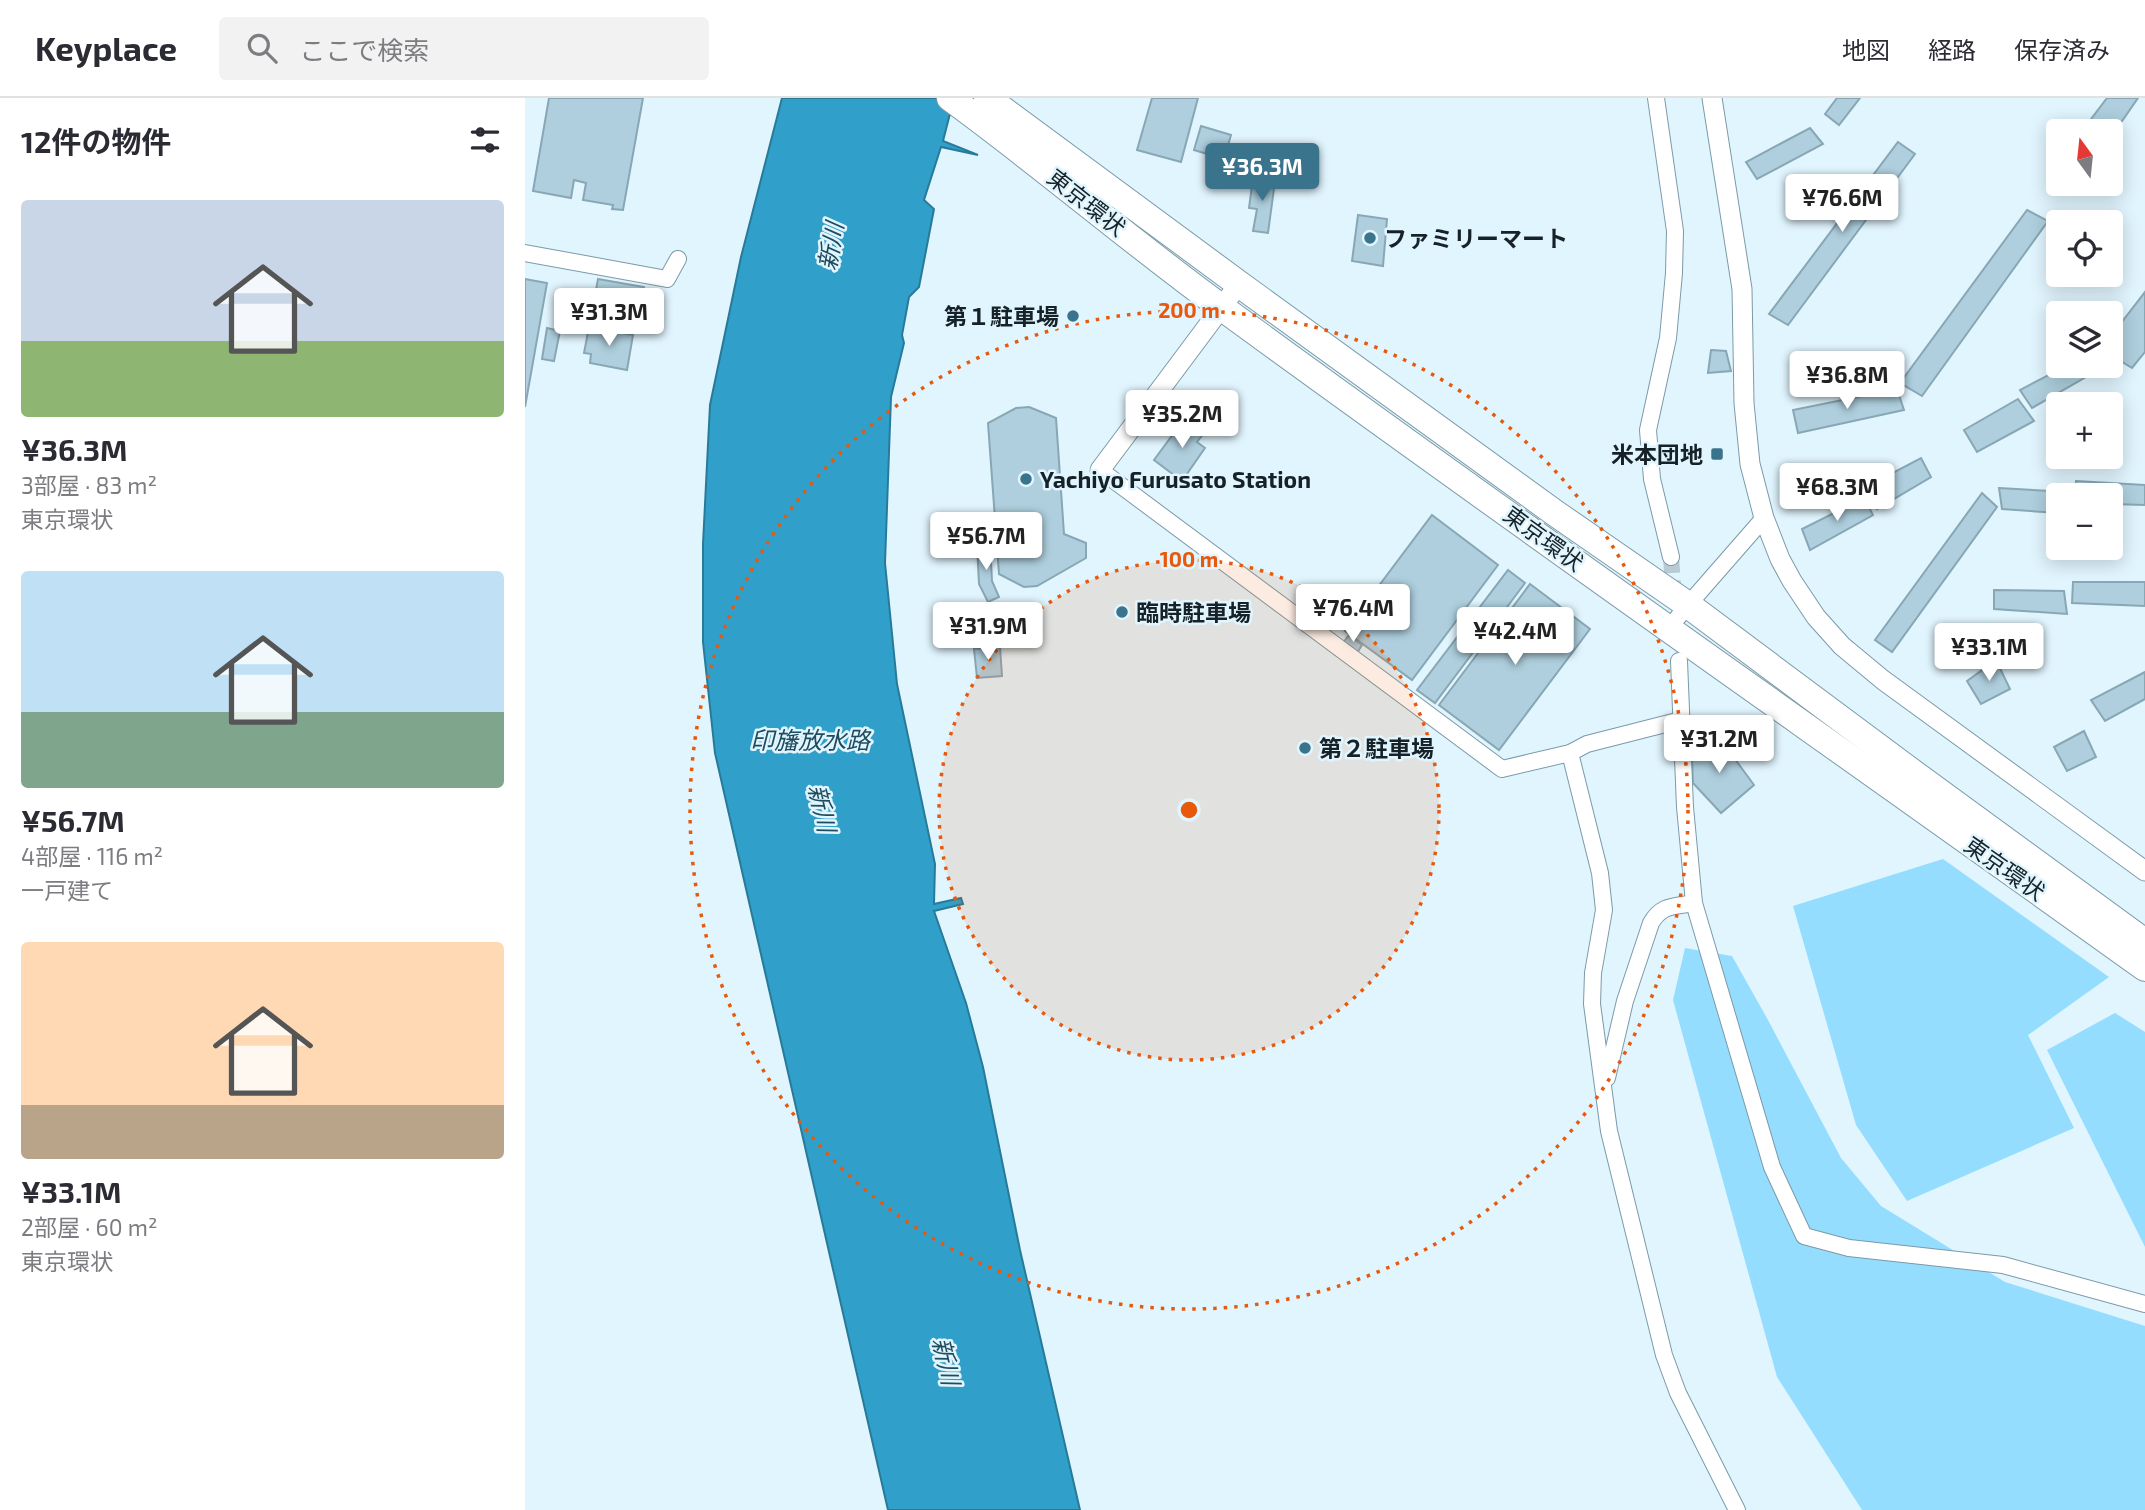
<!DOCTYPE html>
<html lang="ja">
<head>
<meta charset="utf-8">
<style>
  :root { --surface:#fff; --page:#f2f2f3; --text:#2b2b33; --muted:#7c7c81; --line:#e1e1e2; --accent:#39738c }
  body { margin:0; font-family:"Exo 2","Noto Sans JP",sans-serif; background:var(--page); color:var(--text); height:100vh; display:flex; flex-direction:column; font-size:26px; white-space:nowrap }
  * { box-sizing:border-box; margin:0 }
  p { font-size:23px; color:var(--muted) }
  .icon { flex:none; width:38px; height:38px; fill:none; stroke:currentColor; stroke-width:2; stroke-linecap:round; stroke-linejoin:round }
  .map { position:relative; flex:1; overflow:hidden }
  .panel { display:flex; flex-direction:column; background:var(--surface); width:525px }
  .panel>* { flex:none }
  .needle { width:46px; rotate:345deg }
  .fabs { position:absolute; left:1521px; top:21px; display:grid; gap:14px }
  .fabs a { display:grid; place-items:center; width:77px; height:77px; border-radius:7px; background:var(--surface); box-shadow:0 4px 18px #0003; font-size:35px }
  .price { position:absolute; translate:-50% -60px; padding:0 16px; border-radius:7px; background:#fff; color:#222; font-size:23px; line-height:46px; filter:drop-shadow(0 2px 4px #0008) }
  .price::after { content:''; position:absolute; left:50%; top:42px; width:21px; height:16px; margin-left:-10px; background:inherit; clip-path:polygon(0 0,100% 0,50% 100%) }
  .price.current { background:var(--accent); color:#fff }
  ul { padding:0; list-style:none }
  li { display:grid; align-content:center; gap:14px; height:371px; padding:0 21px }
  li span { display:grid; place-items:center; height:217px; border-radius:7px; color:#555 }
  li>.icon { margin-inline-start:auto }
  span .icon { width:126px; height:126px; fill:#fffc; stroke-width:1 }
  li b { font-size:30px }
  h2 { display:flex; justify-content:space-between; align-items:center; height:84px; padding:0 21px; font-size:30px }
  header { display:flex; align-items:center; gap:42px; box-sizing:border-box; height:98px; padding:0 35px; background:var(--surface); border-bottom:2px solid var(--line) }
  header strong { font-size:33px }
  nav { display:flex; gap:38px; margin-inline-start:auto; font-size:24px }
  .search { width:490px; height:63px; background:var(--page); display:flex; align-items:center; gap:18px; box-sizing:border-box; padding:0 24px; border-radius:7px; color:var(--muted); font-size:26px }
  main { display:flex; flex:1; min-height:0 }
  .map>svg:first-child { display:block }
  .green { fill:#95ddfe }
  .water { fill:#30a0ca; stroke:#287a99; stroke-width:2 }
  .building { fill:#afcfde; stroke:#88a7b5; stroke-width:2 }
  .lines { fill:none; stroke-linecap:round; stroke-linejoin:round }
  .minor-tunnel { stroke:#b8cbd3; stroke-width:16; stroke-dasharray:16 8; stroke-linecap:butt }
  .minor-casing { stroke:#7b9aa8; stroke-width:18 }
  .tertiary-casing { stroke:#7b9aa8; stroke-width:21 }
  .trunk-casing { stroke:#7b9aa8; stroke-width:28 }
  .minor { stroke:#fff; stroke-width:16 }
  .tertiary { stroke:#fff; stroke-width:19 }
  .trunk { stroke:#fff; stroke-width:26 }
  .ring { fill:none; stroke:#e8590c; stroke-width:3.5; stroke-dasharray:3.5 7 }
  .poi-dot { fill:#39738c; stroke:#e1f5fe; stroke-width:2.5 }
  .labels { text-anchor:middle; dominant-baseline:central; stroke-width:5; stroke-linejoin:round; paint-order:stroke }
  .street-label { font-size:23px; fill:#162228; stroke:#e1f5fe }
  .poi-label { font-size:23px; font-weight:bold; fill:#162228; stroke:#e1f5fe; text-anchor:start }
  .water-label { font-size:24px; font-style:italic; fill:#1f4b5e; stroke:#e1f5fe }
  .centre { fill:#e8590c; stroke:#e1f5fe; stroke-width:3.5 }
  .ring-label { font-size:21px; text-anchor:middle; font-weight:bold; fill:#e8590c; stroke:#e1f5fe; stroke-width:5; stroke-linejoin:round; paint-order:stroke }
</style>
</head>
<body>
<header>
<strong>Keyplace</strong>
<div class="search"><svg class="icon" aria-label="search" viewBox="0 0 24 24"><circle cx="10" cy="10" r="6"/><path d="M15 15l6 6"/></svg>ここで検索</div>
<nav><a>地図</a><a>経路</a><a>保存済み</a></nav>
</header>
<main>
<section class="panel">
<h2>12件の物件<svg class="icon" aria-label="filters" viewBox="0 0 24 24"><path d="M4 7h16M4 17h16"/><circle cx="9" cy="7" r="2"/><circle cx="15" cy="17" r="2"/></svg></h2>
<ul>
<li><span style="background:linear-gradient(#c9d6e8 65%,#8fb573 0)"><svg class="icon" aria-label="home" viewBox="0 0 24 24"><path d="M3 11l9-7 9 7M6 9v11h12V9"/></svg></span><div><b>¥36.3M</b><p>3部屋 · 83 m²</p><p>東京環状</p></div></li>
<li><span style="background:linear-gradient(#bfe0f5 65%,#7fa58c 0)"><svg class="icon" aria-label="home" viewBox="0 0 24 24"><path d="M3 11l9-7 9 7M6 9v11h12V9"/></svg></span><div><b>¥56.7M</b><p>4部屋 · 116 m²</p><p>一戸建て</p></div></li>
<li><span style="background:linear-gradient(#ffd9b3 75%,#b9a48a 0)"><svg class="icon" aria-label="home" viewBox="0 0 24 24"><path d="M3 11l9-7 9 7M6 9v11h12V9"/></svg></span><div><b>¥33.1M</b><p>2部屋 · 60 m²</p><p>東京環状</p></div></li>
</ul>
</section>
<div class="map">
<svg width="1620" height="1412" viewBox="0 0 1620 1412">
  <rect width="100%" height="100%" fill="#e1f5fe"/>
  <!-- green -->
  <g class="green">
    <path d="M1418,761L1584,879L1503,937L1549,1030L1382,1103L1331,1027L1268,808Z"/>
    <path d="M1160,850L1207,858L1243,922L1316,1060L1356,1108L1480,1184L1620,1228V1412H1337L1252,1279L1148,902Z"/>
    <path d="M1590,915L1620,934V1149L1522,952Z"/>
  </g>
  <!-- water -->
  <path class="water" d="M257,0H429L418,43L453,57L416,49L399,102L409,111L394,189L384,199L377,237L379,245L366,299L360,465L372,586L410,766L409,806L436,800L438,806L409,813L441,905L458,969L495,1152L555,1412H363L190,655L178,544V446L185,307L216,159Z"/>
  <!-- building -->
  <g class="building">
    <path d="M24,0H118L98,112L87,111L88,107L58,102L61,85L49,82L46,100L8,93Z"/>
    <path d="M627,0H673L656,64L612,52Z"/>
    <path d="M1312,0H1335L1314,27L1300,16Z"/>
    <path d="M1582,0H1613L1586,39V33H1557Z"/>
    <path d="M676,28L706,37L699,61L669,52Z"/>
    <path d="M1285,30L1298,46L1232,81L1221,64Z"/>
    <path d="M1373,44L1390,56L1263,227L1244,216Z"/>
    <path d="M739,57L751,59L748,81L735,79Z"/>
    <path d="M728,80L750,83L743,135L728,133L732,111L724,110Z"/>
    <path d="M1502,112L1523,123L1397,298L1375,285Z"/>
    <path d="M833,117L862,121L858,168L827,163Z"/>
    <path d="M0,181L22,185L0,309Z"/>
    <path d="M73,181L119,189L114,216L68,208Z"/>
    <path d="M1620,194V254L1607,270L1586,257V238Z"/>
    <path d="M64,229L108,237L102,272L65,265L66,256L59,255Z"/>
    <path d="M22,230L35,233L29,263L17,261Z"/>
    <path d="M1186,252L1201,253L1206,273L1183,275Z"/>
    <path d="M1541,268H1563L1568,275L1507,310L1495,292Z"/>
    <path d="M1372,291L1379,312L1273,335L1268,312Z"/>
    <path d="M1493,301L1509,323L1452,354L1439,332Z"/>
    <path d="M504,309L531,320L539,436L561,445V460L512,488L499,489L474,476L463,325L491,310Z"/>
    <path d="M660,320L680,334L672,344L680,350L657,383L629,362Z"/>
    <path d="M1396,360L1406,379L1352,411L1341,389Z"/>
    <path d="M1551,383L1620,387V407L1586,406V397H1550Z"/>
    <path d="M1474,390L1544,394V397H1533V415L1477,411Z"/>
    <path d="M1457,395L1472,409L1367,554L1350,542Z"/>
    <path d="M1339,400L1348,417L1285,452L1277,431Z"/>
    <path d="M907,417L973,467L887,582L820,533Z"/>
    <path d="M465,445L467,483L474,499L463,504L454,486L452,446Z"/>
    <path d="M983,472L1000,485L910,605L892,592Z"/>
    <path d="M1548,484H1620V508L1547,505Z"/>
    <path d="M1005,486L1065,531L974,652L914,607Z"/>
    <path d="M1469,492L1539,493L1542,516L1469,511Z"/>
    <path d="M824,537L837,547L832,555L818,545Z"/>
    <path d="M475,549L477,578L452,580L449,551Z"/>
    <path d="M1471,562L1485,591L1456,606L1442,583Z"/>
    <path d="M1620,574V601L1580,623L1566,602Z"/>
    <path d="M1559,633L1571,659L1542,673L1529,649Z"/>
    <path d="M1193,638L1229,687L1196,715L1168,685L1167,660Z"/>
  </g>
  <g class="lines">
    <!-- minor-tunnel -->
    <path class="minor-tunnel" d="M1146,459L1149,501"/>
    <!-- minor casing -->
    <g class="minor-casing">
      <g id="minor">
        <path d="M1131,0L1150,133L1149,175L1143,240L1123,332L1127,381L1146,459"/>
        <path d="M0,155L142,181L153,161"/>
        <path d="M575,372L977,671L1045,655L1062,646L1156,622"/>
        <path d="M1144,530L1163,507L1239,420"/>
        <path d="M1154,563L1160,709L1169,805L1247,1069L1279,1138L1324,1150L1478,1167L1620,1206"/>
        <path d="M1045,655L1075,775L1079,812L1068,875L1067,906L1084,1033L1139,1257L1153,1295L1212,1412"/>
        <path d="M1082,980L1100,903L1126,825C1137,806 1149,809 1169,805"/>
      </g>
    </g>
    <!-- tertiary casing -->
    <g class="tertiary-casing">
      <g id="tertiary">
        <path d="M1187,0L1217,191L1219,305L1225,366L1239,420L1255,461L1267,483L1291,519L1317,548L1358,582L1620,773"/>
        <path d="M575,372L714,186"/>
      </g>
    </g>
    <!-- trunk casing -->
    <g class="trunk-casing">
      <g id="trunk">
        <path d="M425,0C517,67 604,142 696,209C1002,433 1312,649 1620,870"/>
        <path d="M462,0L714,186L1030,415L1163,507L1383,671L1620,844"/>
      </g>
    </g>
    <!-- minor -->
    <use href="#minor" class="minor"/>
    <!-- tertiary -->
    <use href="#tertiary" class="tertiary"/>
    <!-- trunk -->
    <use href="#trunk" class="trunk"/>
  </g>
  <!-- distance rings -->
  <circle cx="664" cy="712" r="250" fill="#e8590c" fill-opacity=".12"/>
  <g class="ring">
    <circle cx="664" cy="712" r="250"/>
    <circle cx="664" cy="712" r="499"/>
  </g>
  <!-- markers -->
  <g class="poi-dot">
    <circle cx="845" cy="140" r="7"/>
    <circle cx="548" cy="218" r="7"/>
    <rect x="1185" y="349" width="14" height="14" rx="3.5"/>
    <circle cx="501" cy="381" r="7"/>
    <circle cx="597" cy="514" r="7"/>
    <circle cx="780" cy="650" r="7"/>
  </g>
  <g class="labels">
    <!-- street labels -->
    <g class="street-label">
      <text transform="translate(562 104) rotate(38)">東京環状</text>
      <text transform="translate(1019 440) rotate(36)">東京環状</text>
      <text transform="translate(1480 770) rotate(35)">東京環状</text>
    </g>
    <!-- poi labels -->
    <g class="poi-label">
      <text x="859" y="140">ファミリーマート</text>
      <text x="534" y="218" text-anchor="end">第１駐車場</text>
      <text x="1178" y="356" text-anchor="end">米本団地</text>
      <text x="515" y="381">Yachiyo Furusato Station</text>
      <text x="611" y="514">臨時駐車場</text>
      <text x="794" y="650">第２駐車場</text>
    </g>
    <!-- water labels -->
    <g class="water-label">
      <text transform="translate(305 148) rotate(-80)">新川</text>
      <text x="285" y="641">印旛放水路</text>
      <text transform="translate(298 710) rotate(77)">新川</text>
      <text transform="translate(422 1263) rotate(77)">新川</text>
    </g>
  </g>
  <circle cx="664" cy="712" r="10" class="centre"/>
  <g class="ring-label">
    <text x="664" y="220">200 m</text>
    <text x="664" y="469">100 m</text>
  </g>
</svg>
<div class="fabs">
<a><svg class="needle" viewBox="-14 -14 28 28"><path d="M0-13l5 13h-10z" fill="#e53935"/><path d="M0 13l5-13h-10z" fill="#7c7c81"/></svg></a>
<a><svg class="icon" aria-label="locate" viewBox="0 0 24 24"><circle cx="12" cy="12" r="6"/><path d="M12 2v4M12 18v4M2 12h4M18 12h4"/></svg></a>
<a><svg class="icon" aria-label="layers" viewBox="0 0 24 24"><path d="M12 4l9 5-9 5-9-5zM3 14l9 5 9-5"/></svg></a>
<a>+</a>
<a>−</a>
</div>
<b class="price current" style="left:737px;top:105px">¥36.3M</b>
<b class="price" style="left:1317px;top:136px">¥76.6M</b>
<b class="price" style="left:84px;top:250px">¥31.3M</b>
<b class="price" style="left:1322px;top:313px">¥36.8M</b>
<b class="price" style="left:657px;top:352px">¥35.2M</b>
<b class="price" style="left:1312px;top:425px">¥68.3M</b>
<b class="price" style="left:461px;top:474px">¥56.7M</b>
<b class="price" style="left:828px;top:546px">¥76.4M</b>
<b class="price" style="left:463px;top:564px">¥31.9M</b>
<b class="price" style="left:990px;top:569px">¥42.4M</b>
<b class="price" style="left:1464px;top:585px">¥33.1M</b>
<b class="price" style="left:1194px;top:677px">¥31.2M</b>
</div>
</main>
</body>
</html>
